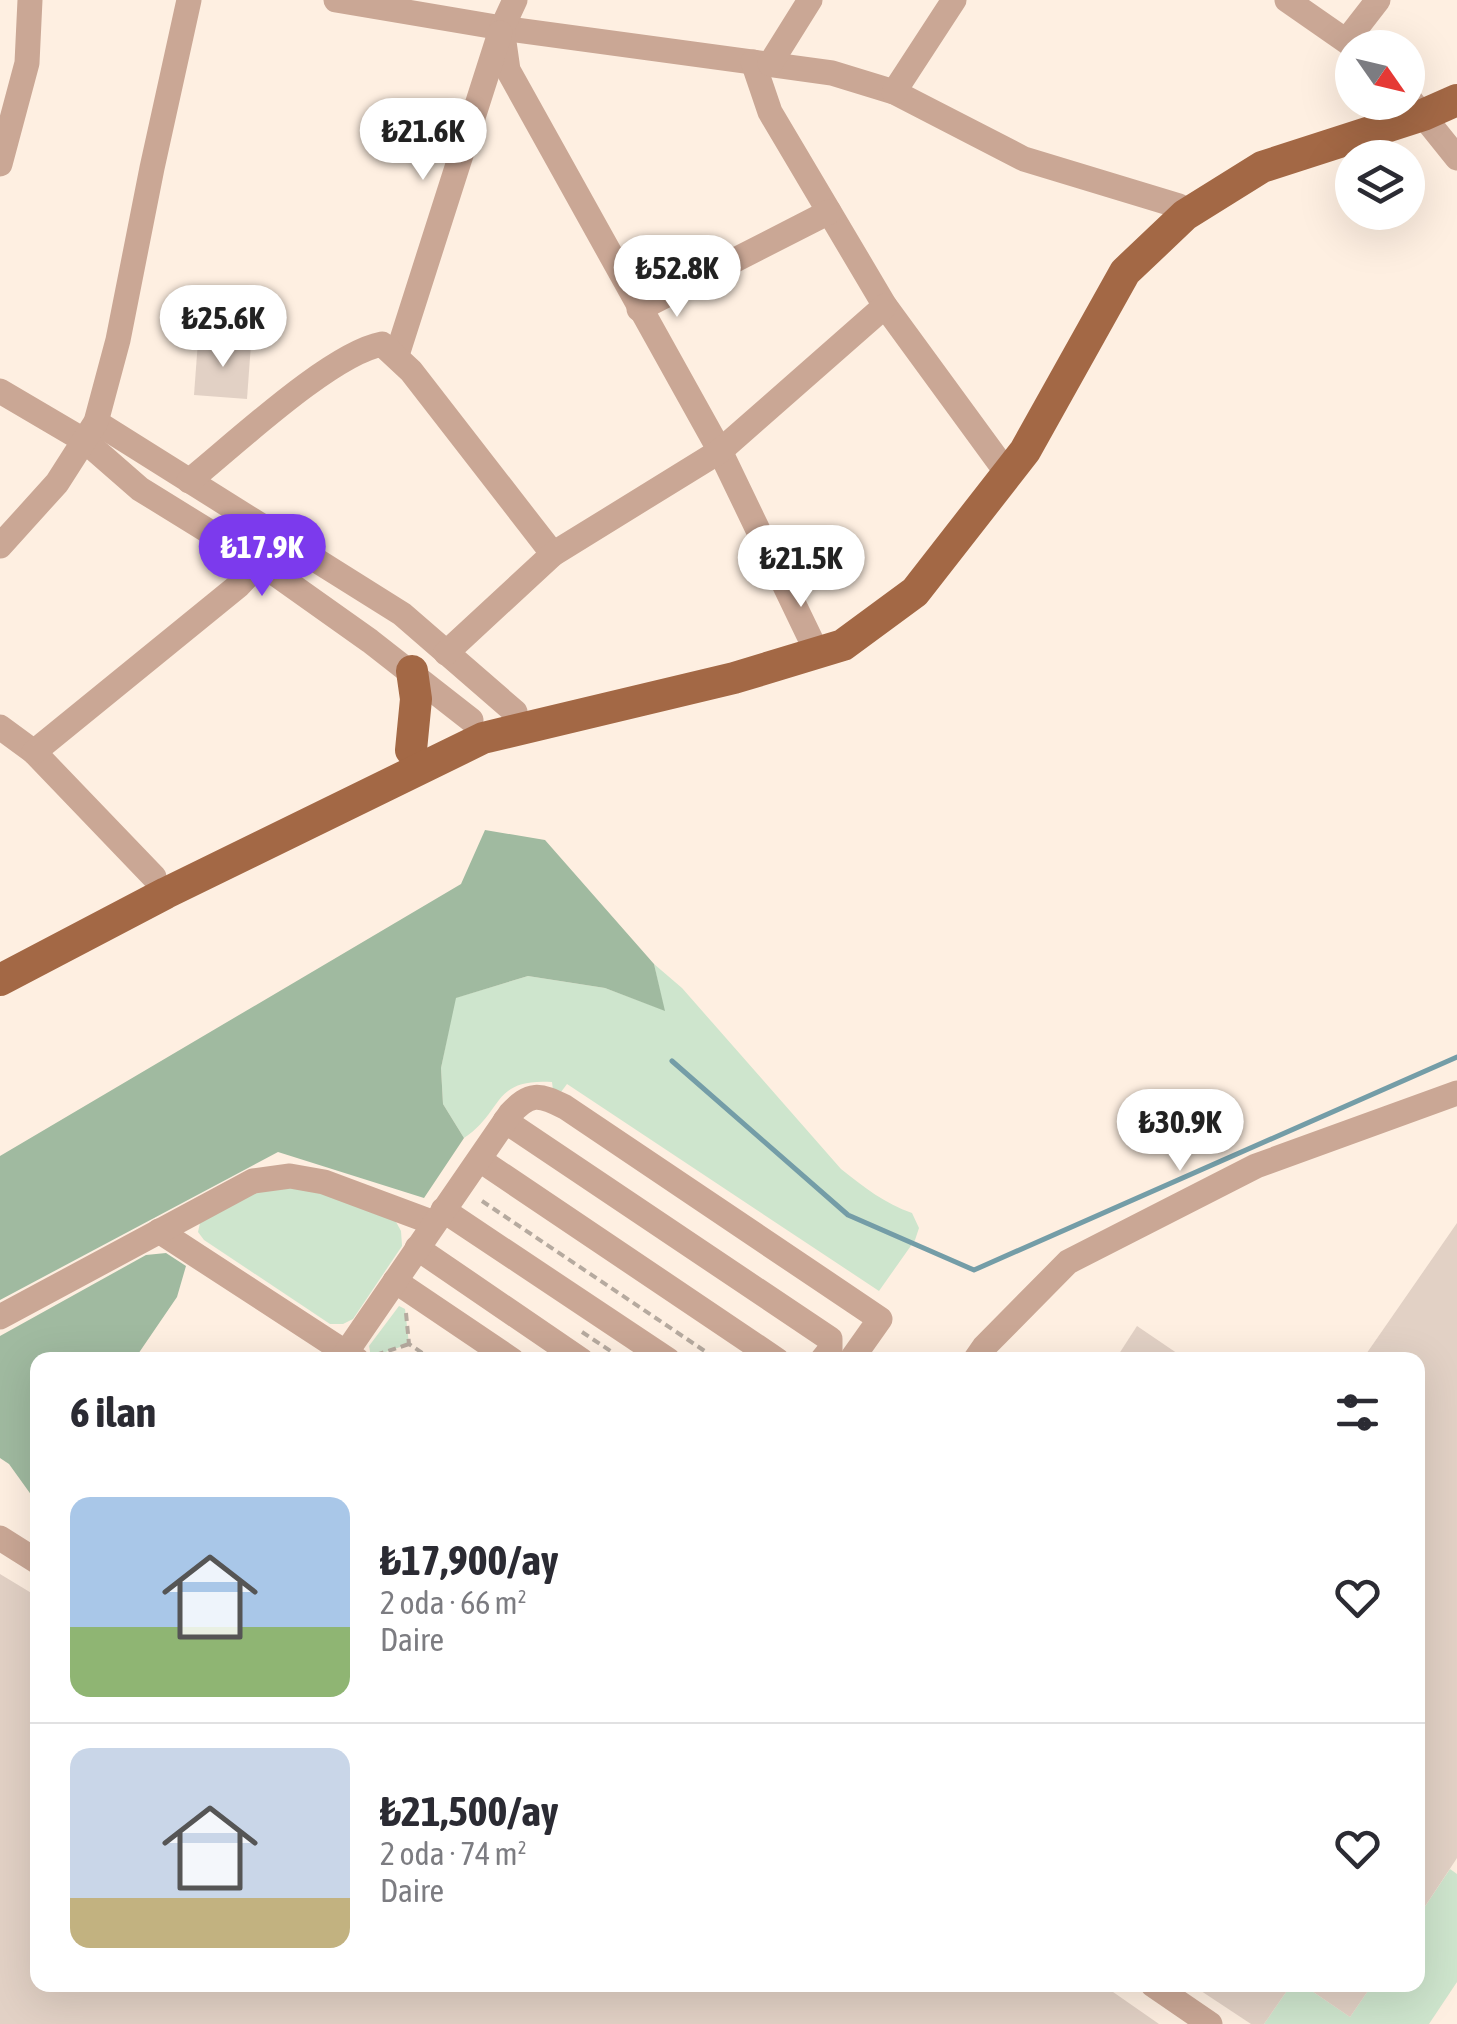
<!DOCTYPE html>
<html lang="tr">
<head>
<meta charset="utf-8">
<style>
  :root { --surface:#fff; --page:#f2f2f3; --text:#2b2b33; --muted:#7c7c81; --line:#e1e1e2; --accent:#7c3aed }
  body { margin:0; font-family:"Asap Condensed",sans-serif; background:var(--page); color:var(--text); height:100vh; display:flex; flex-direction:column; font-size:38px; white-space:nowrap }
  * { box-sizing:border-box; margin:0 }
  p { font-size:32px; color:var(--muted) }
  .icon { flex:none; width:55px; height:55px; fill:none; stroke:currentColor; stroke-width:2; stroke-linecap:round; stroke-linejoin:round }
  .map { position:relative; flex:1; overflow:hidden }
  .sheet { position:absolute; left:30px; top:1352px; width:1395px; height:640px; display:flex; flex-direction:column; background:var(--surface); border-radius:20px; box-shadow:0 10px 40px #0002 }
  .sheet>* { flex:none }
  .needle { width:65px; rotate:124deg }
  .tools { position:absolute; left:1335px; top:30px; display:grid; gap:20px }
  .tools a { display:grid; place-items:center; width:90px; height:90px; border-radius:50%; background:var(--surface); box-shadow:0 10px 40px #0002; font-size:50px }
  .price { position:absolute; translate:-50% -85px; padding:0 22px; border-radius:35px; background:#fff; color:#222; font-size:32px; line-height:65px; filter:drop-shadow(0 2px 5px #0008) }
  .price::after { content:''; position:absolute; left:50%; top:60px; width:30px; height:22px; margin-left:-15px; background:inherit; clip-path:polygon(0 0,100% 0,50% 100%) }
  .price.current { background:var(--accent); color:#fff }
  ul { padding:0; list-style:none }
  li { display:flex; align-items:center; gap:30px; height:250px; padding:0 40px }
  li+li { border-top:2px solid var(--line) }
  li span { display:grid; place-items:center; flex:none; width:280px; height:200px; border-radius:20px; color:#555 }
  li>.icon { margin-inline-start:auto }
  span .icon { width:120px; height:120px; fill:#fffc; stroke-width:1 }
  li b { font-size:42px }
  h2 { display:flex; justify-content:space-between; align-items:center; height:120px; padding:0 40px; font-size:42px }
  .map>svg:first-child { display:block }
  .green { fill:#cee5cd }
  .forest { fill:#a0baa0 }
  .lines { fill:none; stroke-linecap:round; stroke-linejoin:round }
  .stream { stroke:#749da7; stroke-width:5 }
  .building { fill:#e2d1c5 }
  .path { stroke:#b6aa9f; stroke-width:4; stroke-dasharray:8 5; stroke-linecap:butt }
  .minor { stroke:#caa795; stroke-width:25 }
  .major { stroke:#a36845; stroke-width:32 }
</style>
</head>
<body>
<div class="map">
<svg width="1457" height="2024" viewBox="0 0 1457 2024">
  <rect width="100%" height="100%" fill="#feefe1"/>
  <!-- green -->
  <g class="green">
    <path d="M654,964L682,988L841,1169C864,1187 885,1204 912,1213L919,1228L915,1240L879,1291L567,1084L561,1092L553,1090L552,1082C491,1078 504,1112 464,1138L443,1104L441,1068L455,998L528,976L605,988L664,1010Z"/>
    <path d="M272,1186L313,1189L395,1220L401,1231L402,1246L353,1319L343,1324H330L204,1240L198,1232L200,1223L255,1191Z"/>
    <path d="M399,1306L405,1309L409,1344L371,1357L369,1346Z"/>
    <path d="M1450,1869L1457,1874V1982L1429,2024H1264L1291,1985H1303L1350,2017L1372,1985H1418V1917Z"/>
  </g>
  <!-- forest -->
  <g class="forest">
    <path d="M485,830L545,840L654,964L665,1011L605,988L528,976L456,998L441,1068L443,1104L464,1138L424,1198L278,1152L0,1300V1156L461,884Z"/>
    <path d="M166,1253L186,1266L177,1297L134,1360H38L37,1503L9,1464L0,1458V1336L146,1255Z"/>
  </g>
  <g class="lines">
    <!-- stream -->
    <path class="stream" d="M672,1061L848,1215L974,1270L1457,1057"/>
  </g>
  <!-- building -->
  <g class="building">
    <path d="M198,341L251,344L247,399L194,395Z"/>
    <path d="M1457,1223V1858L1418,1917V1360H1362Z"/>
    <path d="M1137,1326L1187,1360H1115Z"/>
    <path d="M0,1574L38,1597V1985H1103L1159,2024H0Z"/>
    <path d="M1192,1985H1291L1264,2024H1251Z"/>
    <path d="M1303,1985H1372L1350,2017Z"/>
  </g>
  <g class="lines">
    <!-- path -->
    <g class="path">
      <path d="M482,1201L718,1360"/>
      <path d="M406,1313L409,1344L433,1360"/>
      <path d="M582,1332L624,1360"/>
      <path d="M376,1355L409,1344"/>
    </g>
    <!-- minor -->
    <g class="minor">
      <path d="M336,0L502,28L832,73L894,92L1024,159L1179,206"/>
      <path d="M515,0L502,28L508,70L720,451L811,640"/>
      <path d="M1287,0L1356,48"/>
      <path d="M1347,40L1378,0"/>
      <path d="M753,62L770,112L885,306L999,462"/>
      <path d="M770,64L810,0"/>
      <path d="M894,92L954,0"/>
      <path d="M1408,97L1457,158"/>
      <path d="M0,164L27,63L30,0"/>
      <path d="M639,309L829,212"/>
      <path d="M397,355L500,33"/>
      <path d="M0,391L85,441L140,489L260,563L370,641L471,720"/>
      <path d="M96,422L402,614L515,712"/>
      <path d="M189,481C234,445 330,354 382,344L411,371L553,554"/>
      <path d="M0,546L57,483L96,422L118,340L152,168L189,0"/>
      <path d="M446,653L553,554L720,451L885,306"/>
      <path d="M0,727L34,752L154,877"/>
      <path d="M34,752L238,586L260,563L267,550"/>
      <path d="M505,1121L830,1339V1350L822,1360"/>
      <path d="M480,1160L777,1360"/>
      <path d="M443,1210L668,1360"/>
      <path d="M159,1231L357,1360"/>
      <path d="M417,1248L581,1360"/>
      <path d="M395,1281L512,1360"/>
      <path d="M0,1317L253,1181L290,1176L324,1182L434,1223"/>
      <path d="M341,1360L510,1114C530,1092 539,1094 565,1107L880,1319L851,1360"/>
      <path d="M975,1360L984,1347L1068,1262L1256,1166L1457,1093"/>
      <path d="M0,1538L38,1562"/>
      <path d="M1153,1985L1210,2024"/>
    </g>
    <!-- major -->
    <g class="major">
      <path d="M411,750L416,699L412,671"/>
      <path d="M0,980L166,893L483,738L734,678L843,645L915,592L1025,451L1125,272L1185,215L1262,167L1423,115L1457,100"/>
    </g>
  </g>
</svg>
<div class="tools">
<a><svg class="needle" viewBox="-14 -14 28 28"><path d="M0-13l5 13h-10z" fill="#e53935"/><path d="M0 13l5-13h-10z" fill="#7c7c81"/></svg></a>
<a><svg class="icon" aria-label="layers" viewBox="0 0 24 24"><path d="M12 4l9 5-9 5-9-5zM3 14l9 5 9-5"/></svg></a>
</div>
<b class="price" style="left:423px;top:183px">₺21.6K</b>
<b class="price" style="left:677px;top:320px">₺52.8K</b>
<b class="price" style="left:223px;top:370px">₺25.6K</b>
<b class="price current" style="left:262px;top:599px">₺17.9K</b>
<b class="price" style="left:801px;top:610px">₺21.5K</b>
<b class="price" style="left:1180px;top:1174px">₺30.9K</b>
<section class="sheet">
<h2>6 ilan<svg class="icon" aria-label="filters" viewBox="0 0 24 24"><path d="M4 7h16M4 17h16"/><circle cx="9" cy="7" r="2"/><circle cx="15" cy="17" r="2"/></svg></h2>
<ul>
<li><span style="background:linear-gradient(#a9c7e8 65%,#8fb573 0)"><svg class="icon" aria-label="home" viewBox="0 0 24 24"><path d="M3 11l9-7 9 7M6 9v11h12V9"/></svg></span><div><b>₺17,900/ay</b><p>2 oda · 66 m²</p><p>Daire</p></div><svg class="icon" aria-label="heart" viewBox="0 0 24 24"><path d="M12 20l-8-8c-3-5 5-10 8-4 3-6 11-1 8 4z"/></svg></li>
<li><span style="background:linear-gradient(#c9d6e8 75%,#c2b280 0)"><svg class="icon" aria-label="home" viewBox="0 0 24 24"><path d="M3 11l9-7 9 7M6 9v11h12V9"/></svg></span><div><b>₺21,500/ay</b><p>2 oda · 74 m²</p><p>Daire</p></div><svg class="icon" aria-label="heart" viewBox="0 0 24 24"><path d="M12 20l-8-8c-3-5 5-10 8-4 3-6 11-1 8 4z"/></svg></li>
</ul>
</section>
</div>
</body>
</html>
